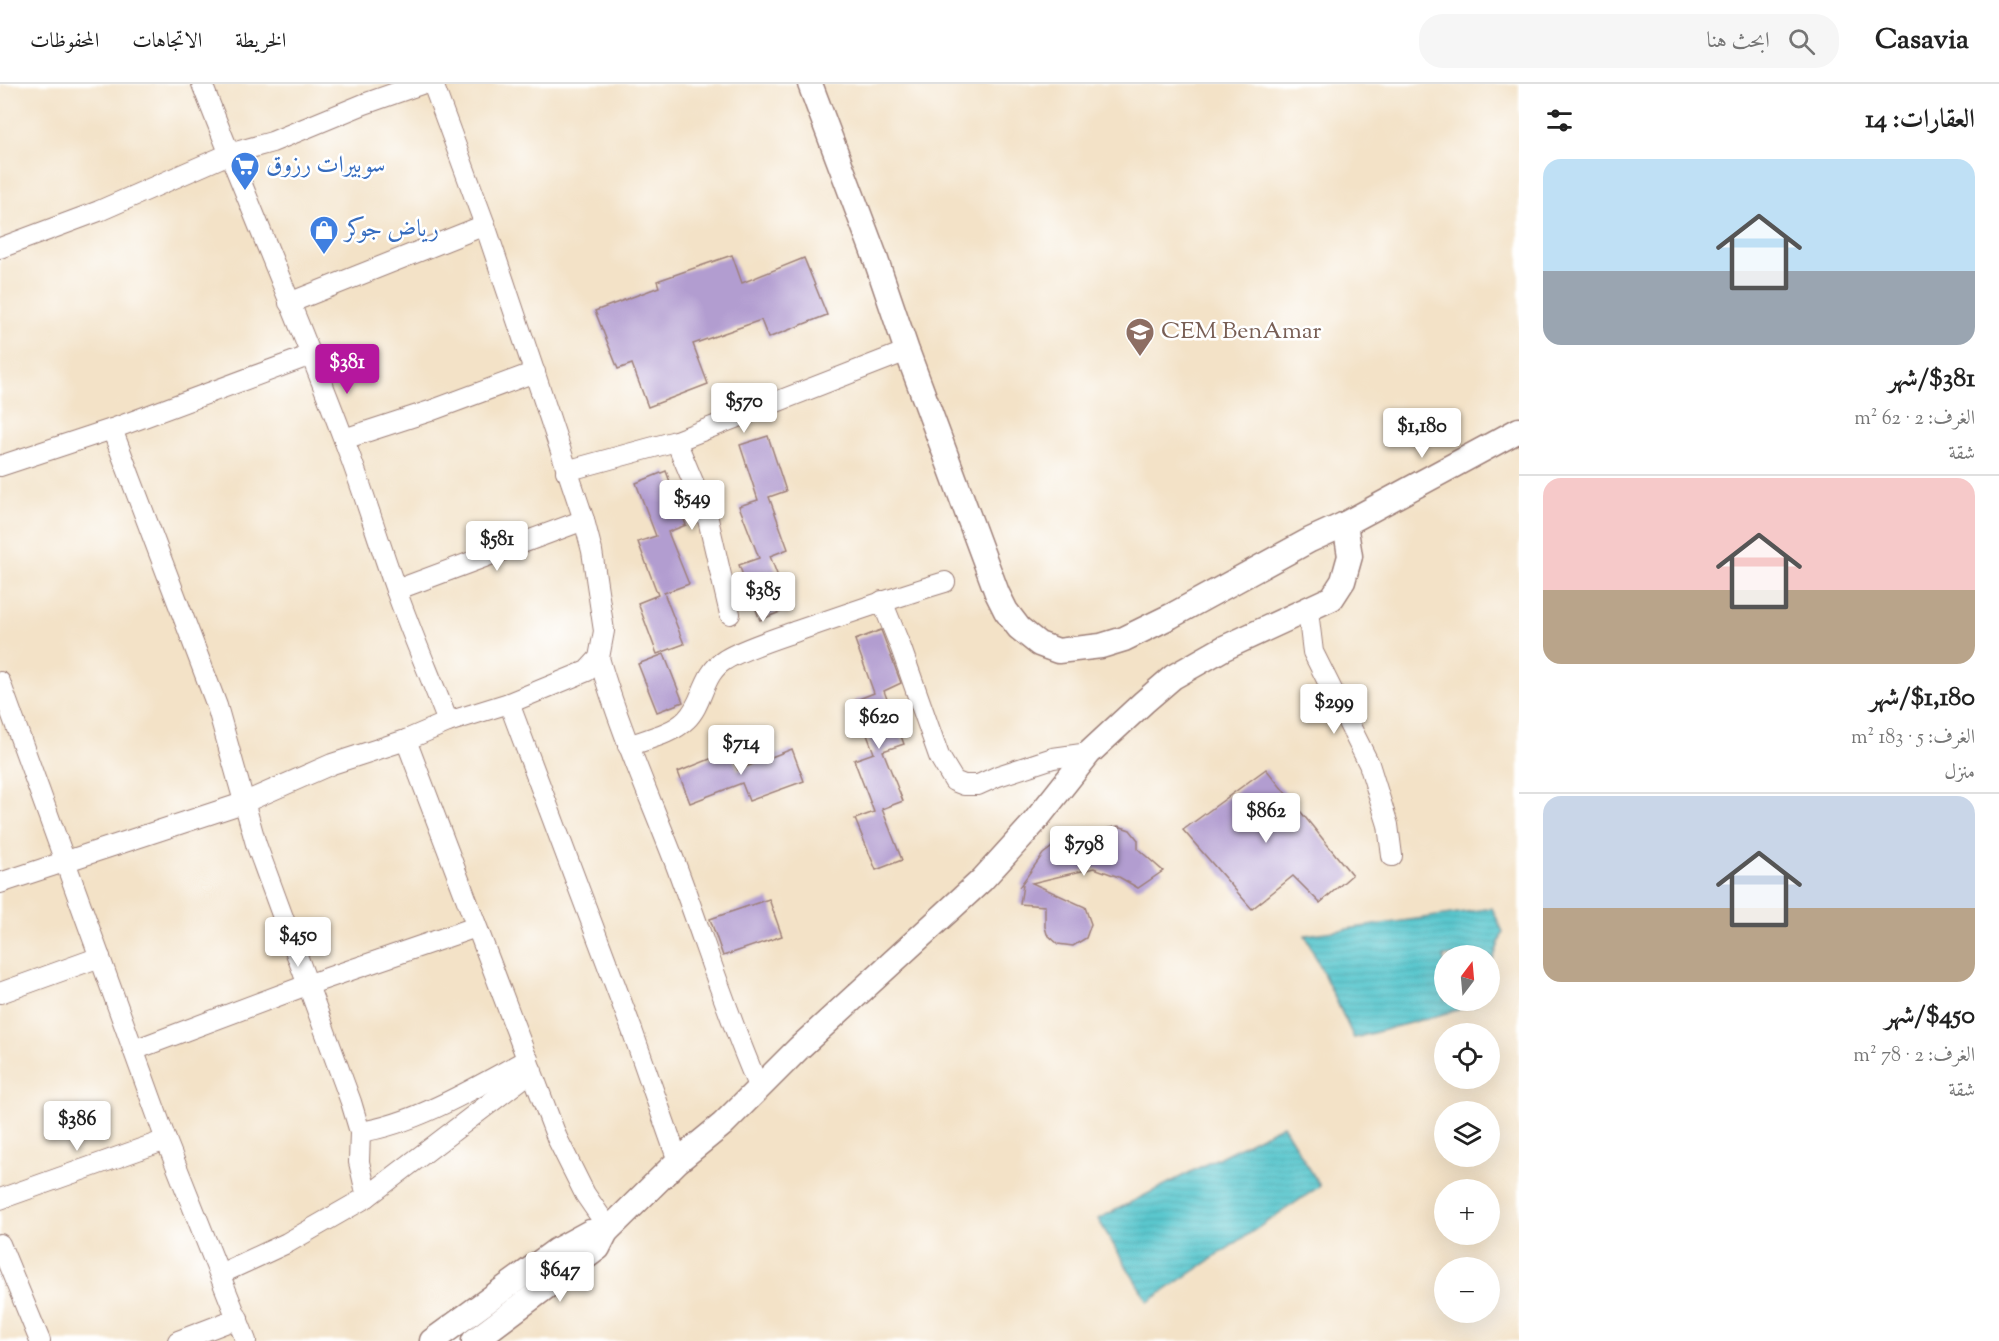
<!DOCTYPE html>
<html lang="ar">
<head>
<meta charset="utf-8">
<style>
  :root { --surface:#fff; --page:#f6f6f6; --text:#222; --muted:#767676; --line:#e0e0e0; --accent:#b5179e }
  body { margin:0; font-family:"Sorts Mill Goudy",Amiri,serif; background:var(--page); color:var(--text); direction:rtl; height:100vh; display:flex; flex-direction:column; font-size:22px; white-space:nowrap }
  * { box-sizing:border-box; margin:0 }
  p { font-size:20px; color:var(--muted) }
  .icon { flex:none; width:33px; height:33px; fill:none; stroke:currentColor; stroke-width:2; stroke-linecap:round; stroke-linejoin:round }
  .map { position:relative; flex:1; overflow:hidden; direction:ltr }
  .drawer { display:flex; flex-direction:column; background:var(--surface); width:480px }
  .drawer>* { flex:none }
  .needle { width:39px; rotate:16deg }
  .controls { position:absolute; left:1434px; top:861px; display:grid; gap:12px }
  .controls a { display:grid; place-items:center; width:66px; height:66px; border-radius:50%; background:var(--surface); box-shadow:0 6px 24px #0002; font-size:30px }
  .price { position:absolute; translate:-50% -51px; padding:0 14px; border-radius:6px; background:#fff; color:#222; font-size:20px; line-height:39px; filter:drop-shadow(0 2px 3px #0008) }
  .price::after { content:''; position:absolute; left:50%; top:36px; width:18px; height:14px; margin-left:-9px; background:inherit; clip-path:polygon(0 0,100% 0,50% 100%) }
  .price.on { background:var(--accent); color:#fff }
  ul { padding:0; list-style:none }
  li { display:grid; align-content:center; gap:12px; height:318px; padding:0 24px }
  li+li { border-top:2px solid var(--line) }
  li span { display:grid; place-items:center; height:186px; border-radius:18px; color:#555 }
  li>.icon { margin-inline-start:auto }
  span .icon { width:108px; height:108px; fill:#fffc; stroke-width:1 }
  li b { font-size:26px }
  h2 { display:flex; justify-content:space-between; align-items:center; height:72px; padding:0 24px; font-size:26px }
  header { display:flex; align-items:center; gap:36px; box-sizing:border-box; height:84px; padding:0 30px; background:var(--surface); border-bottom:2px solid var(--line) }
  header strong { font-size:28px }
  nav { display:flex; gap:33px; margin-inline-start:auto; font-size:21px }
  .search { width:420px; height:54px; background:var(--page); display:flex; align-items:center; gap:15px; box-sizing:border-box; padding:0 21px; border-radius:24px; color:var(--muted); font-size:22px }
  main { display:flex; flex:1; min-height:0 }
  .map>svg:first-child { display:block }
  .water { fill:url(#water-rules); stroke:#52737c; stroke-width:1.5 }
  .building { fill:#b29dd0 }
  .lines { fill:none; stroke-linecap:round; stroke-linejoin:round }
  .minor-casing { stroke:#9e8079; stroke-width:22 }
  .tertiary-casing { stroke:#9e8079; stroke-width:27 }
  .minor { stroke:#fff; stroke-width:20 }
  .tertiary { stroke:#fff; stroke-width:24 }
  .labels { text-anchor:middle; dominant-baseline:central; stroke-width:5; stroke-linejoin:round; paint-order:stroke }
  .shop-label { font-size:24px; fill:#366cbe; stroke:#fff; text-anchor:start }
  .education-label { font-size:24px; fill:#785e54; stroke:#fff; text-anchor:start }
</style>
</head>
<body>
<header>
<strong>Casavia</strong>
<div class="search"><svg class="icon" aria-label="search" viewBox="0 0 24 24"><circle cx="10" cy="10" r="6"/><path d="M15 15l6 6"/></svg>ابحث هنا</div>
<nav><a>الخريطة</a><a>الاتجاهات</a><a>المحفوظات</a></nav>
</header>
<main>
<section class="drawer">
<h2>العقارات: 14<svg class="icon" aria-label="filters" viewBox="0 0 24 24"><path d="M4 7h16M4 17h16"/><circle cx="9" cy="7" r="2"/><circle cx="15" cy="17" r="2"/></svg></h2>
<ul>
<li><span style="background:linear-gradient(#bfe0f5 60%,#9aa5b1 0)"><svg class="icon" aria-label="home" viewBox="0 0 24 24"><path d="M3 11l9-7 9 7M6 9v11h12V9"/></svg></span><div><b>$381/شهر</b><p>الغرف: 2 · 62 m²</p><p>شقة</p></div></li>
<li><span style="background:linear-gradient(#f6c9c9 60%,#b9a48a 0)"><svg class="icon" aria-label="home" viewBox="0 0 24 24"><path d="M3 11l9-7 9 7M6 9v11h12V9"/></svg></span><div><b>$1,180/شهر</b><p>الغرف: 5 · 183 m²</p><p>منزل</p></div></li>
<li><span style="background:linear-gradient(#c9d6e8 60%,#b9a48a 0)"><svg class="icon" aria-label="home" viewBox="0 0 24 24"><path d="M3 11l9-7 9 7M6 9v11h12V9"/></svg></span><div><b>$450/شهر</b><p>الغرف: 2 · 78 m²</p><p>شقة</p></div></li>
</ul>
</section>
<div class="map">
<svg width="1519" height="1257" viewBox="0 0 1519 1257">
  <defs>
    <pattern id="water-rules" width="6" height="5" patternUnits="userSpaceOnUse" patternTransform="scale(1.5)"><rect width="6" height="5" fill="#5ac7ce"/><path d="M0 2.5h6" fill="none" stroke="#50aab1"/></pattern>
  </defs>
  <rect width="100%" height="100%" fill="#fff"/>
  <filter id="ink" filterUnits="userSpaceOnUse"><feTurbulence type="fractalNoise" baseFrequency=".0167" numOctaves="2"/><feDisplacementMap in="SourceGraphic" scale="12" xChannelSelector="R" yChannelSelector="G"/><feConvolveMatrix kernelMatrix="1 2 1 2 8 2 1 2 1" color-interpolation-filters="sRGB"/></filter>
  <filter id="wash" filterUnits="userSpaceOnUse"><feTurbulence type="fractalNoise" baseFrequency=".008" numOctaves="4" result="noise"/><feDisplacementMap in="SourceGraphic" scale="24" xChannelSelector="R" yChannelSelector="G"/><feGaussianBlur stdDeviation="1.35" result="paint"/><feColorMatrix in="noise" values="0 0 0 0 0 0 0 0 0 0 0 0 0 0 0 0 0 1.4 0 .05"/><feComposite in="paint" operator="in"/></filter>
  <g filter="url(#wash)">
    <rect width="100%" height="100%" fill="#f3e2c7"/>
    <!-- water -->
    <g class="water">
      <path d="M1492,824L1503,848L1490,884V872H1444V916L1478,917L1476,921L1354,954L1305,851Z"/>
      <path d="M1283,1041L1320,1102L1148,1218L1098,1135Z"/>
    </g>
    <g id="blocks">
      <!-- building -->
      <g class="building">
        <path d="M732,171L742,199L804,174L827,231L768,254L761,236L693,260L708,300L648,323L632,280L618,285L595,227L659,203L657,197Z"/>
        <path d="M768,352L786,407L769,413L788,465L770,472L790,524L760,536L739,481L759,474L739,422L758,416L740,361Z"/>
        <path d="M666,387L686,441L668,448L689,500L664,509L684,560L657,570L638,519L658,511L638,458L656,452L636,399Z"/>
        <path d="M881,546L901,599L884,607L904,660L883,667L903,717L882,725L902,776L876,786L855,735L874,728L854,676L874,669L854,617L874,609L855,556Z"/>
        <path d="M664,570L683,618L657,628L638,580Z"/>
        <path d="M792,665L804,697L749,717L742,699L690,719L678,688L730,667L738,686Z"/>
        <path d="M1266,685L1352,791L1320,819L1293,792L1252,825L1183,746Z"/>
        <path d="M1118,742L1130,746L1138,756V765L1163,787L1138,804L1119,793L1094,784L1032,799L1085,823L1091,840L1086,854L1073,862L1058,860L1047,850L1045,843V822L1020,820L1023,801L1020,802L1043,770L1055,761L1079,751L1100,752L1106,745Z"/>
        <path d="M769,815L782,852L723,872L710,835Z"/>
      </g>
    </g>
  </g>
  <g filter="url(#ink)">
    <use href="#blocks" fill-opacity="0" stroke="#9e8079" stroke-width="1.5"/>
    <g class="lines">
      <!-- minor casing -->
      <g class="minor-casing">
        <g id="minor">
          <path d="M202,0C248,119 299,236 344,356C363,405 378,456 396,506C412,551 431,594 448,638"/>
          <path d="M433,0L485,141L584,436L592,467L604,547L599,574L587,587L509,619L632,946L678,1077"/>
          <path d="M0,164L99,127L229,70L272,58L364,20L421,0"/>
          <path d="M289,219L485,141"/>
          <path d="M112,345L217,622L256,760L351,1018L360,1048L359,1078L367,1113"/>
          <path d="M344,355L430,327L535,288"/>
          <path d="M676,357L707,431L730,530"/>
          <path d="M0,382L112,345L311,271"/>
          <path d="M566,387L676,357L907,267"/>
          <path d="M396,506L584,436"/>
          <path d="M882,517L901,564L939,672L954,697L964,701H978L998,692L1053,674L1089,669"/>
          <path d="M1308,527L1313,568L1369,680L1388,741L1392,772"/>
          <path d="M599,574C619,643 648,709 674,776C703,852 726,929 759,1004"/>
          <path d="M0,598L166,1056L246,1257"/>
          <path d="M406,656L557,1054L585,1110L609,1145"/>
          <path d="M628,662C647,655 672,650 686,636C704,619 702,590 725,576C742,565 777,554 797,547C846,530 895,513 945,498"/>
          <path d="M0,799L243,719L332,680L406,656L448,638L509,619"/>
          <path d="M0,909L100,873"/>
          <path d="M134,966L307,901L476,843"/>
          <path d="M360,1048C416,1040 478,1002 528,975"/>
          <path d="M0,1115L166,1056"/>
          <path d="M0,1160L40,1257"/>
          <path d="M220,1190L287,1159L367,1113L532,987"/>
          <path d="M178,1257L238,1234"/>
        </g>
      </g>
      <!-- tertiary casing -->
      <g class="tertiary-casing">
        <g id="tertiary">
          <path d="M810,0L874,170L907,267L997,509L1006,527L1019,544L1039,560L1058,567L1101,562L1124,555L1171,532L1310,456L1345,440L1519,346"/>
          <path d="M432,1257L557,1166L590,1148H606"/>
          <path d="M474,1257L598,1164L606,1148L678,1077L723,1040L799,964L982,796L1032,741L1089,669L1144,618L1173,593L1224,564L1332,514L1343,497L1350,472L1345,440"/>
        </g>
      </g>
      <!-- minor -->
      <use href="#minor" class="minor"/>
      <!-- tertiary -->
      <use href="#tertiary" class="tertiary"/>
    </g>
  </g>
  <!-- icons -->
  <defs>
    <g id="supermarket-pin" transform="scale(1.5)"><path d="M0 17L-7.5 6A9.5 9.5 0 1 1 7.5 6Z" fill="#3f7fe0" stroke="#fff"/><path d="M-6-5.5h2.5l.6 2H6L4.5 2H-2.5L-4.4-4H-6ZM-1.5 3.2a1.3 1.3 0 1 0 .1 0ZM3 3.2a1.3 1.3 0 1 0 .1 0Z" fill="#fff"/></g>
    <g id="shop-pin" transform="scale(1.5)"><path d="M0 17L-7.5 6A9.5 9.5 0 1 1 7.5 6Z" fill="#3f7fe0" stroke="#fff"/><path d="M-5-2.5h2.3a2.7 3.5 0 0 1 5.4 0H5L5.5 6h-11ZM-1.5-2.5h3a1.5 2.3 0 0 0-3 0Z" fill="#fff"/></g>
    <g id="school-pin" transform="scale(1.5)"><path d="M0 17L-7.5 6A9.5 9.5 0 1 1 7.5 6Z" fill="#8d6e63" stroke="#fff"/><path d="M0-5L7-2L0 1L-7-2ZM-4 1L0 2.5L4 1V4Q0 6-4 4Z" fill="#fff"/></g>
  </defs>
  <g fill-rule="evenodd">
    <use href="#supermarket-pin" x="245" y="82"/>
    <use href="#shop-pin" x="324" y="146"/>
    <use href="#school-pin" x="1140" y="248"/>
  </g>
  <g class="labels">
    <!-- shop labels -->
    <g class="shop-label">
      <text x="266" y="82">سوبيرات رزوق</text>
      <text x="345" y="146">رياض جوكر</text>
    </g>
    <!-- education labels -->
    <g class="education-label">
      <text x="1161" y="248">CEM BenAmar</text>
    </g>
  </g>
</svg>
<div class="controls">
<a><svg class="needle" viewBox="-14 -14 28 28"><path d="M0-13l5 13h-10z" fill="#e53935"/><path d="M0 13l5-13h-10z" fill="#767676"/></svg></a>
<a><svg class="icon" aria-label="locate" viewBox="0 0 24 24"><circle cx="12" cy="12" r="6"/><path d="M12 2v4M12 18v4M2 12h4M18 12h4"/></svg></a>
<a><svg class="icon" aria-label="layers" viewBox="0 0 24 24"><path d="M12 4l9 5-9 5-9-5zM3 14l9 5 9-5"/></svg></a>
<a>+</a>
<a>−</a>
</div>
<b class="price on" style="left:347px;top:311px">$381</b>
<b class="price" style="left:744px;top:350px">$570</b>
<b class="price" style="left:1422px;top:375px">$1,180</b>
<b class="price" style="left:692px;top:447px">$549</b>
<b class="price" style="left:497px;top:488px">$581</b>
<b class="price" style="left:763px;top:539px">$385</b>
<b class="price" style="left:1334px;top:651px">$299</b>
<b class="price" style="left:879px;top:666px">$620</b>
<b class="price" style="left:741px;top:692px">$714</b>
<b class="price" style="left:1266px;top:760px">$862</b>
<b class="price" style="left:1084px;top:793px">$798</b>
<b class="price" style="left:298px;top:884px">$450</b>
<b class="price" style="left:77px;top:1068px">$386</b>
<b class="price" style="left:560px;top:1219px">$647</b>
</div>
</main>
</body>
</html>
